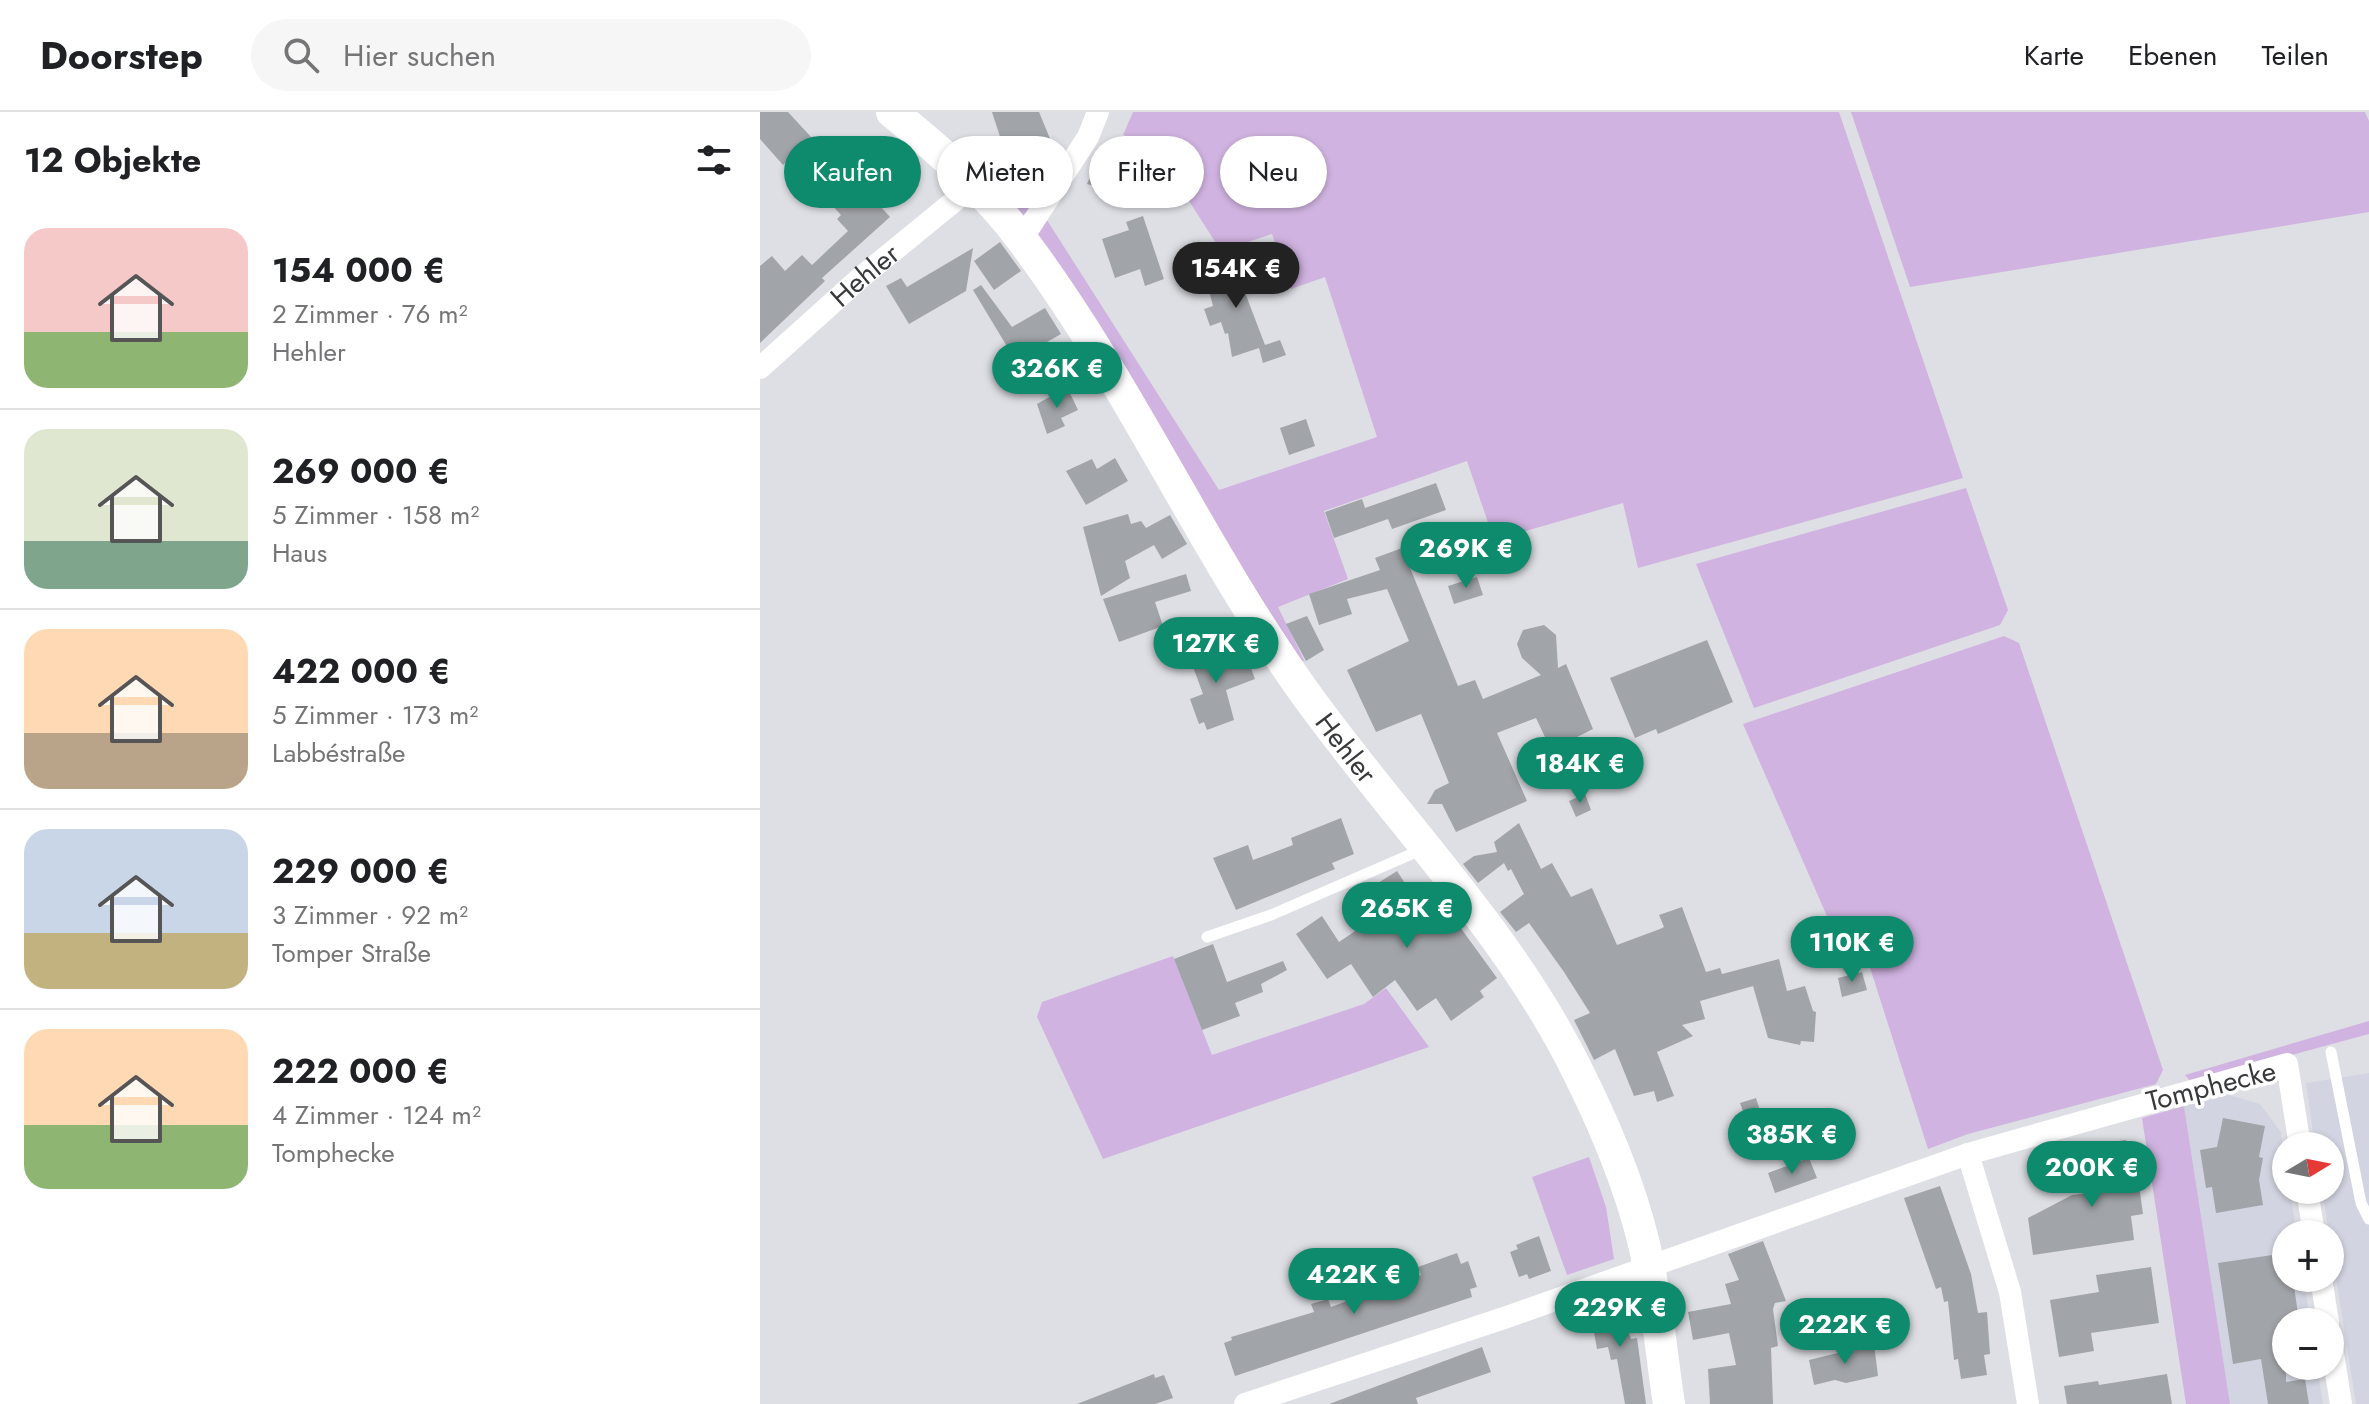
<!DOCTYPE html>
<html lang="de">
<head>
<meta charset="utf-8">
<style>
  :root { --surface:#fff; --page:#f6f6f6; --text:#202124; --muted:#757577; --line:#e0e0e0; --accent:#0e8a6d }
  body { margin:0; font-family:Jost,sans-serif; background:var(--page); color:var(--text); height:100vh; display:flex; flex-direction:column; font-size:30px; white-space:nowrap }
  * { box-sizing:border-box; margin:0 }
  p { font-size:26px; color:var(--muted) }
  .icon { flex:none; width:44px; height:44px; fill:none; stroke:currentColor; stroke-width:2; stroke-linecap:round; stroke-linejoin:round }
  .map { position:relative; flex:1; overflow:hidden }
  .drawer { display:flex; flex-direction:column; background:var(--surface); width:760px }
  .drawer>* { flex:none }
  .guide { position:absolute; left:24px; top:24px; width:760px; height:72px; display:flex; gap:16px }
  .needle { width:52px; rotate:80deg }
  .fabs { position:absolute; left:1512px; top:1020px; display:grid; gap:16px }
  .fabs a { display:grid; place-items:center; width:72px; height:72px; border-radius:50%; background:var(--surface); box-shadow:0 2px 6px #0004; font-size:40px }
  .price { position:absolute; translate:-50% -68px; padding:0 18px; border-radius:28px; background:var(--accent); color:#fff; font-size:26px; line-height:52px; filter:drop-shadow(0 2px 4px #0008) }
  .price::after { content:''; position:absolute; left:50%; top:48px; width:24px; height:18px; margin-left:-12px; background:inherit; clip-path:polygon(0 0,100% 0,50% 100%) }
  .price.on { background:#222; color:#fff }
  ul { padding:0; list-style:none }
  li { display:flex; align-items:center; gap:24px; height:200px; padding:0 24px }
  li+li { border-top:2px solid var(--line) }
  li span { display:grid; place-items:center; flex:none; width:224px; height:160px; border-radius:24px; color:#555 }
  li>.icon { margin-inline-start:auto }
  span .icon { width:96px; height:96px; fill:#fffc; stroke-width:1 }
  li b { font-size:34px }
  h2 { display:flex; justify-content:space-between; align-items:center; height:96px; padding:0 24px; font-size:34px }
  .pill { padding:0 28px; border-radius:36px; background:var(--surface); box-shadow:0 2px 6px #0004; font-size:28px; line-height:72px }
  .pill.on { background:var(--accent); color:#fff }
  header { display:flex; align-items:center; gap:48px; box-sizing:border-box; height:112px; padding:0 40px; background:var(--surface); border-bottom:2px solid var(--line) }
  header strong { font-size:38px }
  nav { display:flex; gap:44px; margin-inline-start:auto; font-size:28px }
  .search { width:560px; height:72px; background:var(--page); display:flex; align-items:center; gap:20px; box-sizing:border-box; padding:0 28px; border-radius:44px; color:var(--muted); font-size:30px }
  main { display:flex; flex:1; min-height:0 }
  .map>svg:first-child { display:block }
  .built { fill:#d2d5e1 }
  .green { fill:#d0b3e0 }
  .building { fill:#a1a4a8 }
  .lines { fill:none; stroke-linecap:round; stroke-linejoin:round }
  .lane { stroke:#fff; stroke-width:11 }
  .street { stroke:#fff; stroke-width:22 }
  .secondary { stroke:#fff; stroke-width:32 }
  .labels { text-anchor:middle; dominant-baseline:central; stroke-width:7; stroke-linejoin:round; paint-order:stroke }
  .street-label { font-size:28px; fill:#38393b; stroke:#fff }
</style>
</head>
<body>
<header>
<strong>Doorstep</strong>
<div class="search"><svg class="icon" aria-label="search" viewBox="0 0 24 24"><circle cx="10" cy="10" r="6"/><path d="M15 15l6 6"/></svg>Hier suchen</div>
<nav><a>Karte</a><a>Ebenen</a><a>Teilen</a></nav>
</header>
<main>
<section class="drawer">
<h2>12 Objekte<svg class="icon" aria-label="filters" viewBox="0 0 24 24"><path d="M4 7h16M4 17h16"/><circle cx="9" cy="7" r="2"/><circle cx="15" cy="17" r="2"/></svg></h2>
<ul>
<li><span style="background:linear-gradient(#f6c9c9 65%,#8fb573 0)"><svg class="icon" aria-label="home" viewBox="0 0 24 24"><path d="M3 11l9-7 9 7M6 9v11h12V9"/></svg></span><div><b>154 000 €</b><p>2 Zimmer · 76 m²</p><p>Hehler</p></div></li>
<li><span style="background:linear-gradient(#dfe7d0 70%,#7fa58c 0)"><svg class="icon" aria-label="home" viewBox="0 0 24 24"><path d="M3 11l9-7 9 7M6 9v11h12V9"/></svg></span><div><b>269 000 €</b><p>5 Zimmer · 158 m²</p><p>Haus</p></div></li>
<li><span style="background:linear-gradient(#ffd9b3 65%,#b9a48a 0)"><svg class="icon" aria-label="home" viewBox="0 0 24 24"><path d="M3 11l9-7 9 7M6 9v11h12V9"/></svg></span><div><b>422 000 €</b><p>5 Zimmer · 173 m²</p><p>Labbéstraße</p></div></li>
<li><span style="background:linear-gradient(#c9d6e8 65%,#c2b280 0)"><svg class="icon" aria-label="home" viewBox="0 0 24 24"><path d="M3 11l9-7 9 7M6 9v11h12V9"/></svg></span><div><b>229 000 €</b><p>3 Zimmer · 92 m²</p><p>Tomper Straße</p></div></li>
<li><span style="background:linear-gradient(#ffd9b3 60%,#8fb573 0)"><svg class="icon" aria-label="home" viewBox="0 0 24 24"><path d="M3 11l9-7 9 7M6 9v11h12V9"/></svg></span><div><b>222 000 €</b><p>4 Zimmer · 124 m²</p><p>Tomphecke</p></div></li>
</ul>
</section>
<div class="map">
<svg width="1609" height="1292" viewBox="0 0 1609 1292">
  <rect width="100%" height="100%" fill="#dedfe4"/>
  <!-- built -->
  <g class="built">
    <path d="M1609,961V1292H1596L1562,1078H1570V1034H1555L1546,971Z"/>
    <path d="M1469,983L1500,992L1521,1020L1526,1078H1530L1537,1122H1526V1166H1544L1550,1210H1526V1254H1557L1563,1292H1470L1424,994Z"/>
  </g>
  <!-- green -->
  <g class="green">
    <path d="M373,0H1079L1203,366L878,456L863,391L734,428L707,349L564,399L588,467L518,495L545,550L538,546L276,134L279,111L285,105L459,378L617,325L565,165L531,177L512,122L461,139L411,61L436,52L363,23Z"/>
    <path d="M1091,0H1605L1609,9V100L1150,175Z"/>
    <path d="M231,61L273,94L261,105L232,80Z"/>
    <path d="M1206,376L1248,498L1240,513L994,596L936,452Z"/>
    <path d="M1244,524L1259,531L1403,958L1396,972L1208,1022L1168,1037L1096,812L1073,818L983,612Z"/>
    <path d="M413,844L452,943L604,892L626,876L669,935L343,1047L277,905L282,890Z"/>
    <path d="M1609,909V922L1431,970L1425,963Z"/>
    <path d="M1424,994L1470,1292H1426L1382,1006Z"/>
    <path d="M829,1045L846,1095L854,1147L807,1163L772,1065Z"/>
  </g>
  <!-- building -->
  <g class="building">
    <path d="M0,0H28L110,89L113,86L130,105L62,166L65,169L0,231V154L12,144L25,159L42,143L52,153L88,119L77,107L81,103L29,47L23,53L0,27Z"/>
    <path d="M232,0H279L298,46L280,74L269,79L255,49L245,54L240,38L244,37Z"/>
    <path d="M346,31L370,41L351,79L327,72Z"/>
    <path d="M383,104L404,167L385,174L380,157L355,166L342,127L369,118L366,110Z"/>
    <path d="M240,130L261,159L234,178L214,149Z"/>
    <path d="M213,136L206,179L149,212L126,174L141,166L147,175Z"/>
    <path d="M468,136L505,233L520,228L526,243L503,251L499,236L472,245L468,221L465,222L461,210L450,214L444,197L453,194L445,163L455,159L449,143Z"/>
    <path d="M221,173L252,215L285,196L301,222L273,238L277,245L260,256L213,178Z"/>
    <path d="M307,275L318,298L301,306L305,314L287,322L277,292Z"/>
    <path d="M546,307L555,334L529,343L520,316Z"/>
    <path d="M355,346L368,369L326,393L306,359L332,347L337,357Z"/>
    <path d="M676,371L686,398L632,417L628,407L574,426L565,400L602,387L605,396Z"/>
    <path d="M368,402L371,412L381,409L386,416L410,403L427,432L402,447L394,433L365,449L370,466L341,484L323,415Z"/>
    <path d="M642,436L698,574L715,568L723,587L781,563L762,546L757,532L763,518L784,513L796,523L798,556L806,552L833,617L791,638L776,606L737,621L767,689L696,720L682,692H667L675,678L689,671L661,602L616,620L587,558L649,529L627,477L587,487L592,502L559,513L549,482L620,458L615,446Z"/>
    <path d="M426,462L431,479L395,490L403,514L359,530L343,487Z"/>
    <path d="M717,465L723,483L694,492L688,474Z"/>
    <path d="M547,504L564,538L546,549L526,512Z"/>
    <path d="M947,528L973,590L898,622L896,617L875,626L850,566Z"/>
    <path d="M462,531L474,557L489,551L495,567L466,578L474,608L447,618L444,610L439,612L430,587L443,582L429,544Z"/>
    <path d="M825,682L831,698L816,705L809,689Z"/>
    <path d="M581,706L594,742L572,751L575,757L476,798L453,746L488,733L493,748L533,733L531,726Z"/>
    <path d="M759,711L781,757L792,751L811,785L832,776L857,833L900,817L904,815L899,803L922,795L946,860L960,856L962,862L1019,847L1027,879L1045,874L1053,899L1056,900L1054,930L1041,929L1040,933L1008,926L993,874L940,889L945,907L922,913L933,924L897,940L914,984L897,990L894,979L874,984L855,937L834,948L814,908L830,901L804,860L769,811L756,820L740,800L764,782L751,757L748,759L744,751L718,771L703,752L714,744L737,740L734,730Z"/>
    <path d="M637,759L652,782L668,771L737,866L720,879L724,885L691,909L676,886L657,899L635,868L613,885L591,852L567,867L536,822L562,804L579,830L625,799L610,776Z"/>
    <path d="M453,832L467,870L523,849L527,858L501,872L503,880L475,891L480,904L442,918L414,847Z"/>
    <path d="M1102,860L1107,878L1082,885L1078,866Z"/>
    <path d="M996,986L1001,1002L986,1007L980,991Z"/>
    <path d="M1463,1006L1505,1014L1499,1045L1503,1046L1499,1068L1503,1093L1456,1101L1452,1075L1446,1076L1440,1038L1457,1035Z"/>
    <path d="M1366,1028L1372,1074L1379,1073L1383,1102L1371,1104L1374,1128L1273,1143L1268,1106L1312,1083L1336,1080L1331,1046L1345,1044L1343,1031Z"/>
    <path d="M1049,1046L1057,1066L1015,1081L1008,1061Z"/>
    <path d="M1180,1074L1211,1162L1218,1201L1227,1200L1230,1242L1224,1243L1227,1263L1201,1267L1198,1247L1194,1248L1188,1189L1184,1190L1181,1175L1176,1177L1144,1086Z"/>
    <path d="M779,1124L791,1159L769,1167L767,1162L759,1165L750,1140L758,1137L756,1133Z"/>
    <path d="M1003,1129L1026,1189L1015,1191L1013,1197L1018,1234L1011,1236L1013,1292H950L948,1257L976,1253L969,1221L933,1228L928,1200L971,1192L965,1172L979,1168L968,1142Z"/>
    <path d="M697,1141L701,1152L708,1149L717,1175L710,1177L712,1185L475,1264L464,1231L472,1228L471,1225L554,1200L551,1192L568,1187L571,1195L609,1181L606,1173L623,1167L625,1176L661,1163L658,1155Z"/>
    <path d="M1526,1141V1166H1533L1539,1210H1526V1270L1545,1267L1549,1292H1508L1501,1247L1473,1252L1458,1151Z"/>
    <path d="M1391,1155L1399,1211L1331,1221L1334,1239L1299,1245L1290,1188L1339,1180L1336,1163Z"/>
    <path d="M856,1187L871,1227L877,1226L886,1292H865L857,1247L851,1248L848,1235L837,1237L830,1197Z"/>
    <path d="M1114,1232L1118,1264L1086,1271L1075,1268L1054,1273L1049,1248Z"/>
    <path d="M722,1235L731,1260L656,1286L658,1292H569Z"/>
    <path d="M394,1262L395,1266L404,1263L413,1286L395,1292H317Z"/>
    <path d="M1407,1262L1412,1292H1307L1304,1274L1338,1269L1339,1273Z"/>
  </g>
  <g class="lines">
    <!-- lane -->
    <g class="lane">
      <path d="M447,825L511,803L654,741H662"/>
      <path d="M1571,940L1601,1091L1609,1107"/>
    </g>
    <!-- street -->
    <g class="street">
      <path d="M262,127L328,25L338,0"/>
      <path id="s1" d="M0,256L99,167L214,73"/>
      <path d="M1208,1042L1250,1180L1268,1292"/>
      <path d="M1547,1078L1554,1122"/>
      <path d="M1561,1166L1568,1210"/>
      <path d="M1570,1223L1581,1292"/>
      <path d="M485,1292L747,1205L1208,1042L1527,952L1540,1034"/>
    </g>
    <!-- secondary -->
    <path class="secondary" id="s2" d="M132,0C179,38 227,80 263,129C368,269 439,431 540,574C631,703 748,817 818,960C849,1022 876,1087 889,1155C898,1200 902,1247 909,1292"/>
  </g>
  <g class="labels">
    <!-- street labels -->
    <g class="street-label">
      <text stroke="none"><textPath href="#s1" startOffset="140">Hehler</textPath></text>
      <text stroke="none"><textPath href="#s2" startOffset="786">Hehler</textPath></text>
      <text transform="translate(1451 974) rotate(-14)">Tomphecke</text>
    </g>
  </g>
</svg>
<div class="fabs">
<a><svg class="needle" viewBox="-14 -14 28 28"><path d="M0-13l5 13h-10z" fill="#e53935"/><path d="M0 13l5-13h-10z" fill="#757577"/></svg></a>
<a>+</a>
<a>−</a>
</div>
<b class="price on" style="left:476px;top:198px">154K €</b>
<b class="price" style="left:297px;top:298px">326K €</b>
<b class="price" style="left:706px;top:478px">269K €</b>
<b class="price" style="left:456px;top:573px">127K €</b>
<b class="price" style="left:820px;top:693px">184K €</b>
<b class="price" style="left:647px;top:838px">265K €</b>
<b class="price" style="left:1092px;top:872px">110K €</b>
<b class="price" style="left:1032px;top:1064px">385K €</b>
<b class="price" style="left:1332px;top:1097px">200K €</b>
<b class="price" style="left:594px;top:1204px">422K €</b>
<b class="price" style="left:860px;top:1237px">229K €</b>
<b class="price" style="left:1085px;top:1254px">222K €</b>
<div class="guide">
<a class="pill on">Kaufen</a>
<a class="pill">Mieten</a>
<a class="pill">Filter</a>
<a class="pill">Neu</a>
</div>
</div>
</main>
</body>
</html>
